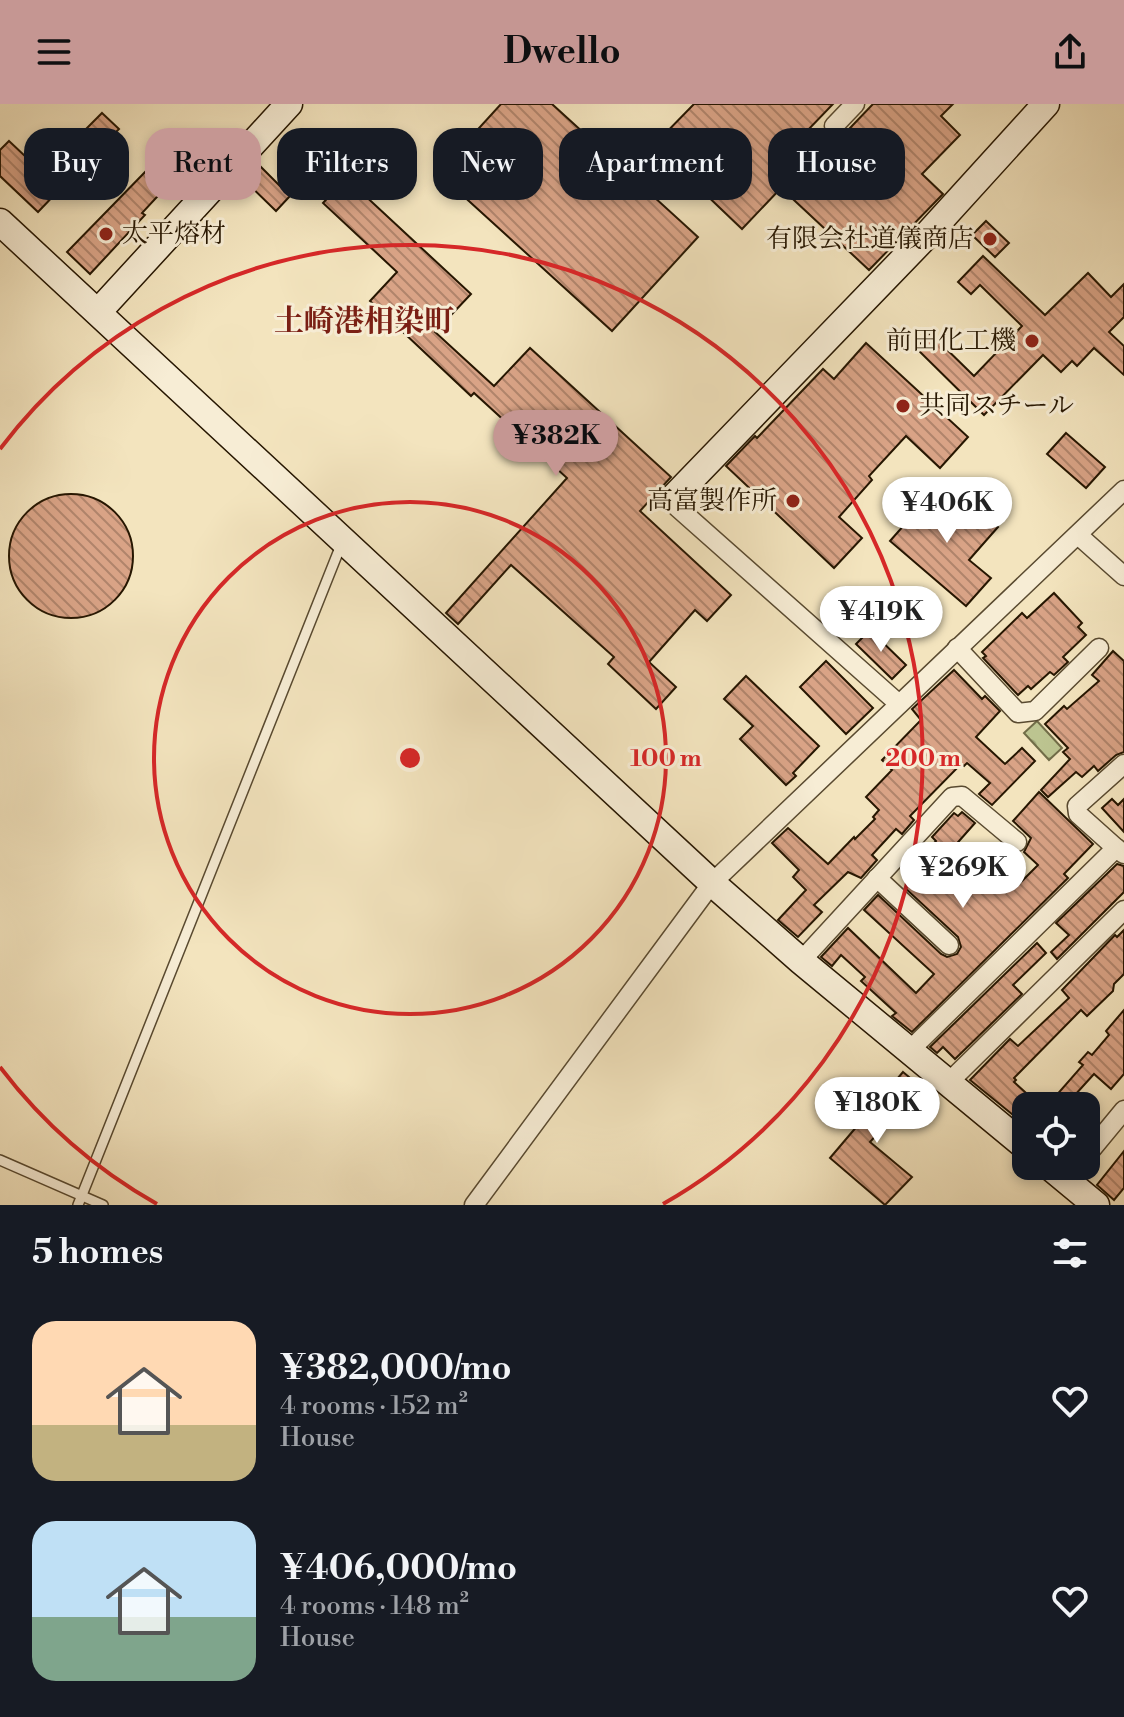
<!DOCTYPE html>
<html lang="en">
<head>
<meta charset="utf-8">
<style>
  :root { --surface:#171b24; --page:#242831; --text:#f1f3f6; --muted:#9ea1a6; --accent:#c59692 }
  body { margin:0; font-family:"Libre Bodoni","Noto Serif JP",serif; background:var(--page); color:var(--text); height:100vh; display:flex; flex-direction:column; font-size:30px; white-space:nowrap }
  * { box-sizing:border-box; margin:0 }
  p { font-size:26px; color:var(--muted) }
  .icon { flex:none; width:44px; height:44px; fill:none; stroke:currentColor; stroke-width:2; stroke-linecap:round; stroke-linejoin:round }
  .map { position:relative; height:1101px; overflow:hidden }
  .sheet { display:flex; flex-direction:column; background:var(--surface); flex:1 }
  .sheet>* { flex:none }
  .guide { position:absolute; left:24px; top:24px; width:1076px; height:72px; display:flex; gap:16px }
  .tools { position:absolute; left:1012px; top:988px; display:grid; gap:16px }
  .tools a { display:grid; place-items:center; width:88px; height:88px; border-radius:16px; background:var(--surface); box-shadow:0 4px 12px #0003; font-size:40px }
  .price { position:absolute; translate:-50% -68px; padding:0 18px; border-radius:28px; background:#fff; color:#222; font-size:26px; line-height:52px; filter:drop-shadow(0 2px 4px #0008) }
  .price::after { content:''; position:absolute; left:50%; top:48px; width:24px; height:18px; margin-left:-12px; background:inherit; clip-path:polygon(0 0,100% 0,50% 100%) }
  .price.selected { background:var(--accent); color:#111 }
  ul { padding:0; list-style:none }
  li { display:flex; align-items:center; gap:24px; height:200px; padding:0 32px }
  li span { display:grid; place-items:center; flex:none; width:224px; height:160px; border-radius:24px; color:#555 }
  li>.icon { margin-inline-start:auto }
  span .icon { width:96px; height:96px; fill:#fffc; stroke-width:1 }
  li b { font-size:34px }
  h2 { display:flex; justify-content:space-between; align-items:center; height:96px; padding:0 32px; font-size:34px }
  .tag { padding:0 28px; border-radius:24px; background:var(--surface); box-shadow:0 4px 12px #0003; font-size:28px; line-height:72px }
  .tag.selected { background:var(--accent); color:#111 }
  header { display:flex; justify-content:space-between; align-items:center; height:104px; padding:0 32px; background:var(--accent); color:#111; font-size:36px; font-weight:700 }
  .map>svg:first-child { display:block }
  .park { fill:url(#park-crowns); stroke:#716d48; stroke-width:2 }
  .building { fill:url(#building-back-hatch); stroke:#261601; stroke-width:2 }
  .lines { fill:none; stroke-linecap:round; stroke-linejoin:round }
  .lane-casing { stroke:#594a30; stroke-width:12 }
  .street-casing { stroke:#594a30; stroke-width:21 }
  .secondary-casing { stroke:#261601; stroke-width:29 }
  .lane { stroke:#f7edd5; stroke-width:9 }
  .street { stroke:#f7edd5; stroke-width:18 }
  .secondary { stroke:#f7edd5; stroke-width:26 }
  .ring { fill:none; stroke:#d62828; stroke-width:4 }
  .poi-dot { fill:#8f2418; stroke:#f7edd5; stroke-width:3 }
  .labels { text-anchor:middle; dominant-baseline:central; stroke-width:6; stroke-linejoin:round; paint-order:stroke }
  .poi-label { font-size:26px; fill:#261601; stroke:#f7edd5; text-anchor:end }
  .quarter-label { font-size:30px; font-weight:bold; fill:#7a1f14; stroke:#f7edd5 }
  .centre { fill:#d62828; stroke:#f7edd5; stroke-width:4 }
  .ring-label { font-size:24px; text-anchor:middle; font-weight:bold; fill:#d62828; stroke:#f7edd5; stroke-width:6; stroke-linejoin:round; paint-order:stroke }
</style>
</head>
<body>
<header><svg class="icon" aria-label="menu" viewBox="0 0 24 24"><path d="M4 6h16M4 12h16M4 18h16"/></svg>Dwello<svg class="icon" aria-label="share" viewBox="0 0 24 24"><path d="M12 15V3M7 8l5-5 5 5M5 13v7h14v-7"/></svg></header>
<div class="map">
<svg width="1124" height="1101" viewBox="0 0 1124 1101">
  <defs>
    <pattern id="park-crowns" width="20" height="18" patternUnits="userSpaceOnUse" patternTransform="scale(2)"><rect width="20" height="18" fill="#bcc490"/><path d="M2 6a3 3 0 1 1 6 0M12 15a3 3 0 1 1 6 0" fill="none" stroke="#a1a87a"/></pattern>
    <pattern id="building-back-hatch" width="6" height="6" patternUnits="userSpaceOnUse" patternTransform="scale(2)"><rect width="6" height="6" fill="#d9a386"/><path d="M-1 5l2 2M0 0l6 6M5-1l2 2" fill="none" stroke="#b0846b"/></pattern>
  </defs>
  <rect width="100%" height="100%" fill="#f3e4be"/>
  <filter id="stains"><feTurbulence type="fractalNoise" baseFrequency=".0025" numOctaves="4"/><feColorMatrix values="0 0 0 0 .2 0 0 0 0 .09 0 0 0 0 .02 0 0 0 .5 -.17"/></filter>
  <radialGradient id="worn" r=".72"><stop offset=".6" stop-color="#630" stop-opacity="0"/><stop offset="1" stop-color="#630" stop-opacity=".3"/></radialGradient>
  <!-- park -->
  <path class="park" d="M1037,617L1062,644L1049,656L1024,629Z"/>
  <!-- building -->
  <g class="building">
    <path d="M501,0H552L698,133L612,227L438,69Z"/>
    <path d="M694,0H833L806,28L827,48L873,0H953L941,12L960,31L922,70L943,90L869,166L781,84L742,125L654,41Z"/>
    <path d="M102,9L119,25L93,51L77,34Z"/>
    <path d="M9,37L60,85L38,108L0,72V46Z"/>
    <path d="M261,63L290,92L276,107L246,78Z"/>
    <path d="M149,64L168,81L142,109L145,111L90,170L67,148Z"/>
    <path d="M346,74L471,190L435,228L494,282L530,244L671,373L640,407L731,491L707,517L695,506L649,558L676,583L656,605L608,560L614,553L511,461L458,520L446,509L567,374L474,289L471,292L370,197L397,168L323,99Z"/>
    <path d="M986,117L1009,139L995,153L972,131Z"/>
    <path d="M983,152L1045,211L1088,169L1111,193L1124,180V213L1109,228L1124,242V271L1094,244L1077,262L1072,257L1061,268L1043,251L984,311L916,244L930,229L974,272L1022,222L980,181L971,190L958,178Z"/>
    <path d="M866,239L968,333L940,364L906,332L869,372L872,376L839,413L862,434L834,464L726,362L755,332L757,334L823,265L834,275Z"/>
    <path d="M1066,329L1105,363L1086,384L1047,350Z"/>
    <path d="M926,386L953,410L967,395L998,423L969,456L991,474L966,502L890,437L920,403L915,398Z"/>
    <circle cx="71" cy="452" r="62"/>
    <path d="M1054,489L1082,519L1078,523L1086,531L1063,553L1068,558L1054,571L1050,568L1031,585L1028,582L1018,591L983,554L986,552L982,548L1022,509L1027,514Z"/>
    <path d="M870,526L906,561L892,575L856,540Z"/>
    <path d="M1113,547L1124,557V648L1116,651L1098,667L1094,662L1082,673L1076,668L1048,693L1041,686L1070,655L1063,648L1068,644L1045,620L1064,602L1067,605L1099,577L1092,571Z"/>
    <path d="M826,557L873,604L846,630L800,583Z"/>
    <path d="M954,566L982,595L985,592L1000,607L976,633L1005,660L1022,644L1035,657L992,701L979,690L990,679L967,659L964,662L961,660L910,712L914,716L902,730L896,725L872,751L877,756L861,774L848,768L814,801L822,808L798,833L778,816L806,786L793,773L799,766L772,739L788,724L828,760L854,733L855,735L875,715L873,713L879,706L866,693L892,666L882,656L921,616L912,605Z"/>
    <path d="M746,572L819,642L793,669L796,672L786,681L740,635L753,622L724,595Z"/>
    <path d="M1039,688L1093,740L1064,770L1068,774L912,928L892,912L896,909L861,877L865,873L841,851L832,862L821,853L848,824L916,889L934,870L864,806L878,791L941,850L947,853L957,850L961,843L958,833L905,784L909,779L903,773L936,737L932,733L954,709L958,712L962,708L975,719L944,754L953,763L948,768L969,789L996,761L1018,781L1038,761L1024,748L1031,734L1013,717Z"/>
    <path d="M1112,695L1118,701L1124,695V728L1102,704Z"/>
    <path d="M1117,760L1124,762V788L1057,855L1051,848L1069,831L1056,819Z"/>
    <path d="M1124,826V870L1114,880L1113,887L1087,912L1081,906L1014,974L1016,976L1014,978L1035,997L1030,1002H1026V1007L1018,1015L970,976L1010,935L1018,942L1069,894L1062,886L1115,831L1117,833Z"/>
    <path d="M1037,839L1046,849L1013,881L1022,890L955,955L943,943L937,949L930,943Z"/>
    <path d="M1124,906V970L1111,985L1094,970L1065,1002H1047L1083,961L1079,958L1088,948L1092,951L1109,931L1106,927Z"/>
    <path d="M903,968L921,983L893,1016L891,1015L870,1038L912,1073L885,1101L830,1054Z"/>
    <path d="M1124,1047V1084L1114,1096L1097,1081Z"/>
  </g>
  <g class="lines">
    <!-- lane casing -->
    <g class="lane-casing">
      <g id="lane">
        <path d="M0,1056L103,1101"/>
        <path d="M78,1101L341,441"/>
      </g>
    </g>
    <!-- street casing -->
    <g class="street-casing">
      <g id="street">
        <path d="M834,22L855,0"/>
        <path d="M673,394L678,404L899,600"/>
        <path d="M1078,431L1124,472"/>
        <path d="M957,544L1018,609L1035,607L1099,544"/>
        <path d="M1116,744L1078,710L1077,702L1124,660"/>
        <path d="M877,774L949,841"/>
        <path d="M801,857L952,693L962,692L1017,738"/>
        <path d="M910,946L1116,744L1124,750"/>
        <path d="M948,979L1124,806"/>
        <path d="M1086,1052L1124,1006"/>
        <path d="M474,1101L712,779L1124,386"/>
      </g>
    </g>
    <!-- secondary casing -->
    <g class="secondary-casing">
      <g id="secondary">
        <path d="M0,118L712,779L801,857L1026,1043"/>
        <path d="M98,208L289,0"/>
        <path d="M673,394L926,132L1046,0"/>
        <path d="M1049,1062L1096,1101"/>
      </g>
    </g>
    <!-- lane -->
    <use href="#lane" class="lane"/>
    <!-- street -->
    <use href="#street" class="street"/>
    <!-- secondary -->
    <use href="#secondary" class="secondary"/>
  </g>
  <!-- distance rings -->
  <g class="ring">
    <circle cx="410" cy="654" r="256"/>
    <path d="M157 1100A513 513 0 0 1 0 963M0 345A513 513 0 1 1 663 1100"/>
  </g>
  <!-- markers -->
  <g class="poi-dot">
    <circle cx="106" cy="130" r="8"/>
    <circle cx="990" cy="135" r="8"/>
    <circle cx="1032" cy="237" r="8"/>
    <circle cx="903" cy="302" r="8"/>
    <circle cx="793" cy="397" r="8"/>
  </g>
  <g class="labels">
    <!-- poi labels -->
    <g class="poi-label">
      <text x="122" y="130" text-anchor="start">太平熔材</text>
      <text x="974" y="135">有限会社道儀商店</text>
      <text x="1016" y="237">前田化工機</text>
      <text x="919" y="302" text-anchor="start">共同スチール</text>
      <text x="777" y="397">高富製作所</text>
    </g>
    <!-- quarter labels -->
    <g class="quarter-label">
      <text x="364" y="218">土崎港相染町</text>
    </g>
  </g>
  <circle cx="410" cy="654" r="12" class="centre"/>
  <g class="ring-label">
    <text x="666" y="662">100 m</text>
    <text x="923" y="662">200 m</text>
  </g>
  <rect width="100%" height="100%" filter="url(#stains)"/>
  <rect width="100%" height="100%" fill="url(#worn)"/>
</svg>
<div class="tools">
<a><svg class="icon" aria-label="locate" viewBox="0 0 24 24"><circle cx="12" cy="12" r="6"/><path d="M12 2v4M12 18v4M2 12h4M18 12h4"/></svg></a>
</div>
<b class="price selected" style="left:556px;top:374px">¥382K</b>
<b class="price" style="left:947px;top:441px">¥406K</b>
<b class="price" style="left:881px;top:550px">¥419K</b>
<b class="price" style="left:963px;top:806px">¥269K</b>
<b class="price" style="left:877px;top:1041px">¥180K</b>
<div class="guide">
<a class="tag">Buy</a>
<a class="tag selected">Rent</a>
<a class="tag">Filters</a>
<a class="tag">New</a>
<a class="tag">Apartment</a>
<a class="tag">House</a>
</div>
</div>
<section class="sheet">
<h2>5 homes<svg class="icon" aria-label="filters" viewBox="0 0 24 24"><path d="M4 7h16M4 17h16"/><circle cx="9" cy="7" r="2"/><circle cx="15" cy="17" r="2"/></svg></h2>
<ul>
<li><span style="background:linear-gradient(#ffd9b3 65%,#c2b280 0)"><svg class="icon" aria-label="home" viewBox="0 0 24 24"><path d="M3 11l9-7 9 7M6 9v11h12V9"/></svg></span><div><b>¥382,000/mo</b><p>4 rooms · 152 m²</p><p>House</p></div><svg class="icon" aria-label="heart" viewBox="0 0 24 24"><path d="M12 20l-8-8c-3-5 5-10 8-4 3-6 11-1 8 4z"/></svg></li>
<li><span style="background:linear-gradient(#bfe0f5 60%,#7fa58c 0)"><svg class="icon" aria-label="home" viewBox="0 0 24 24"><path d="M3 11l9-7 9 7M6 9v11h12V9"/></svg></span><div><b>¥406,000/mo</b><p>4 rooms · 148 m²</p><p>House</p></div><svg class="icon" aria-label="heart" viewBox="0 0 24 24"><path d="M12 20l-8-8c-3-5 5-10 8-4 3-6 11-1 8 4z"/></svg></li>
</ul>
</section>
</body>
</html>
